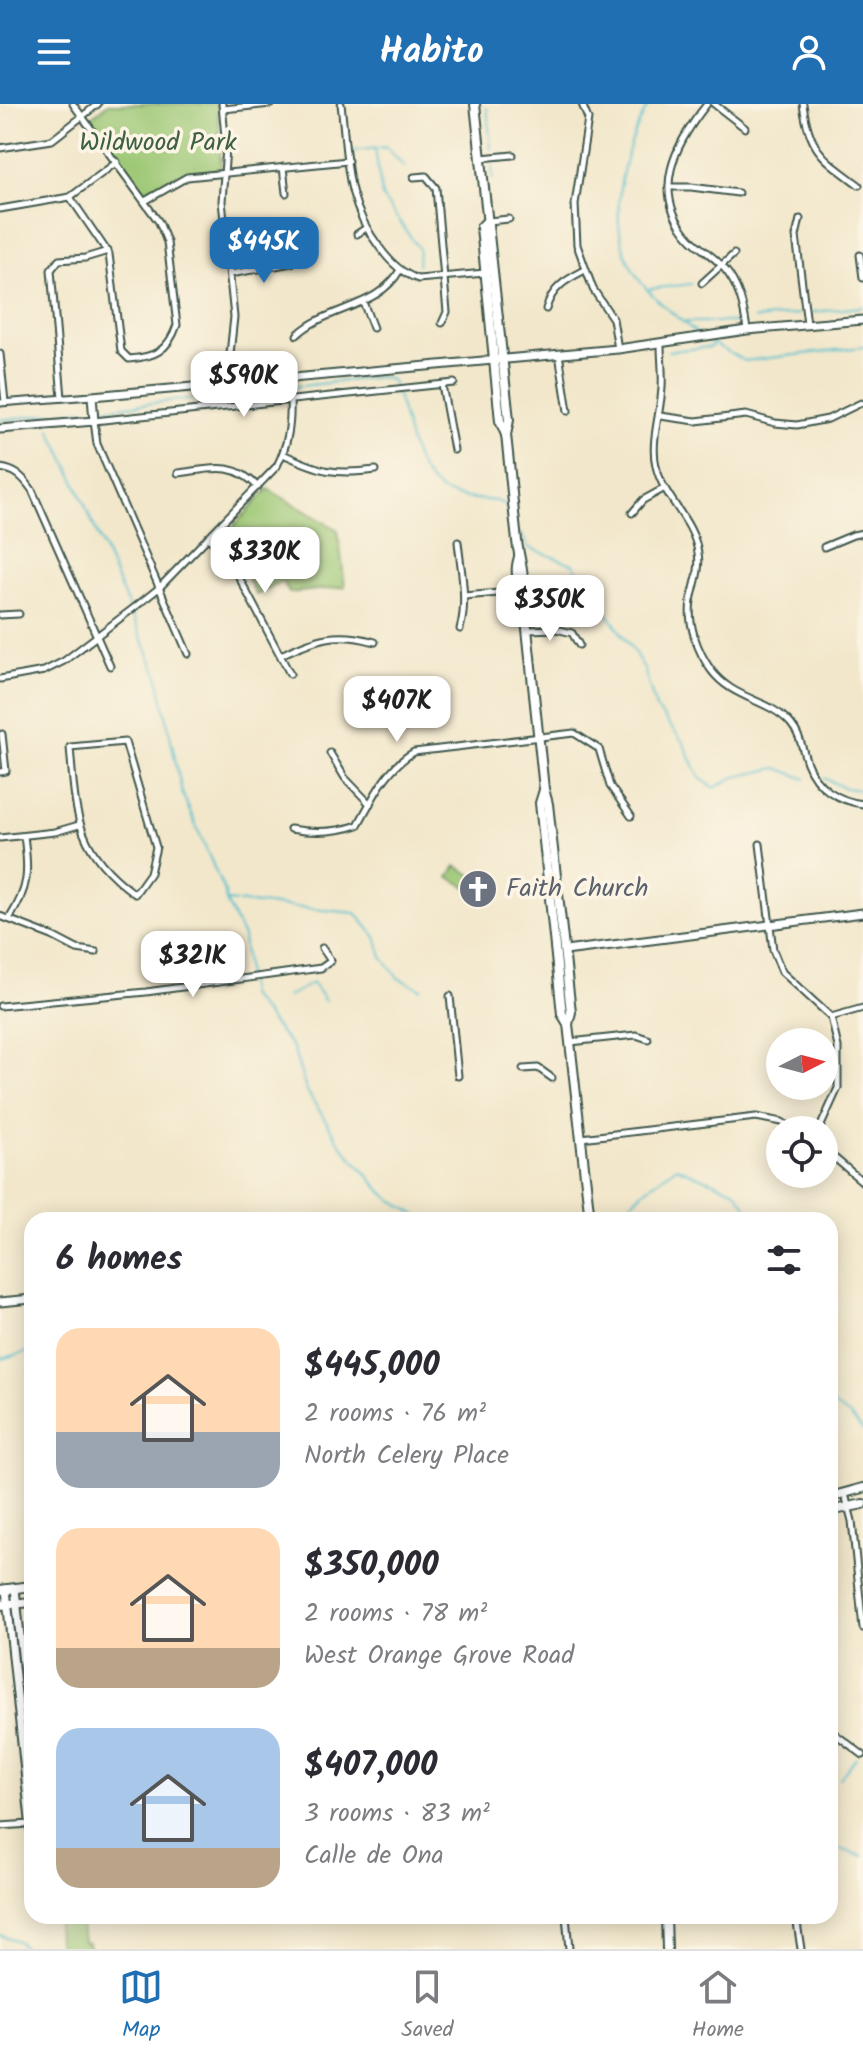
<!DOCTYPE html>
<html lang="en">
<head>
<meta charset="utf-8">
<style>
  :root { --surface:#fff; --page:#f7f7f7; --text:#2b2b33; --muted:#7c7c81; --line:#e1e1e2; --accent:#1f6fb2 }
  body { margin:0; font-family:Kalam,sans-serif; background:var(--page); color:var(--text); height:100vh; display:flex; flex-direction:column; font-size:30px; white-space:nowrap }
  * { box-sizing:border-box; margin:0 }
  p { font-size:26px; color:var(--muted) }
  .icon { flex:none; width:44px; height:44px; fill:none; stroke:currentColor; stroke-width:2; stroke-linecap:round; stroke-linejoin:round }
  .map { position:relative; flex:1; overflow:hidden }
  .sheet { position:absolute; left:24px; top:1108px; width:814px; height:712px; display:flex; flex-direction:column; background:var(--surface); border-radius:24px; box-shadow:0 4px 20px #0003 }
  .sheet>* { flex:none }
  .needle { width:52px; rotate:84deg }
  .controls { position:absolute; left:766px; top:924px; display:grid; gap:16px }
  .controls a { display:grid; place-items:center; width:72px; height:72px; border-radius:50%; background:var(--surface); box-shadow:0 4px 20px #0003; font-size:40px }
  .price { position:absolute; translate:-50% -68px; padding:0 18px; border-radius:16px; background:#fff; color:#222; font-size:26px; line-height:52px; filter:drop-shadow(0 2px 4px #0008) }
  .price::after { content:''; position:absolute; left:50%; top:48px; width:24px; height:18px; margin-left:-12px; background:inherit; clip-path:polygon(0 0,100% 0,50% 100%) }
  .price.active { background:var(--accent); color:#fff }
  ul { padding:0; list-style:none }
  li { display:flex; align-items:center; gap:24px; height:200px; padding:0 32px }
  li span { display:grid; place-items:center; flex:none; width:224px; height:160px; border-radius:24px; color:#555 }
  li>.icon { margin-inline-start:auto }
  span .icon { width:96px; height:96px; fill:#fffc; stroke-width:1 }
  li b { font-size:34px }
  h2 { display:flex; justify-content:space-between; align-items:center; height:96px; padding:0 32px; font-size:34px }
  header { display:flex; justify-content:space-between; align-items:center; height:104px; padding:0 32px; background:var(--accent); color:#fff; font-size:36px; font-weight:600 }
  .tab-bar { display:flex; justify-content:space-around; align-items:center; height:112px; border-top:2px solid var(--line); background:var(--surface); font-size:22px; color:var(--muted) }
  .tab-bar a { display:grid; justify-items:center; gap:4px }
  .tab-bar .active { color:var(--accent) }
  .map>svg:first-child { display:block }
  .green { fill:#9cc775; stroke:#5e8254; stroke-width:2 }
  .lines { fill:none; stroke-linecap:round; stroke-linejoin:round }
  .stream { stroke:#53bece; stroke-width:2 }
  .street-casing { stroke:#3f564b; stroke-width:9 }
  .secondary-casing { stroke:#3f564b; stroke-width:11 }
  .primary-casing { stroke:#3f564b; stroke-width:12 }
  .street { stroke:#fff; stroke-width:5 }
  .secondary { stroke:#fff; stroke-width:7 }
  .primary { stroke:#fff; stroke-width:8 }
  .labels { text-anchor:middle; dominant-baseline:central; stroke-width:7; stroke-linejoin:round; paint-order:stroke }
  .park-label { font-size:26px; fill:#3e6044; stroke:#fcf5e5 }
  .worship-label { font-size:26px; fill:#5b616d; stroke:#fcf5e5; text-anchor:start }
</style>
</head>
<body>
<header><svg class="icon" aria-label="menu" viewBox="0 0 24 24"><path d="M4 6h16M4 12h16M4 18h16"/></svg>Habito<svg class="icon" aria-label="person" viewBox="0 0 24 24"><circle cx="12" cy="8" r="4"/><path d="M4 21q1-7 8-7t8 7"/></svg></header>
<div class="map">
<svg width="863" height="1845" viewBox="0 0 863 1845">
  <rect width="100%" height="100%" fill="#fcf5e5"/>
  <filter id="ink" filterUnits="userSpaceOnUse"><feTurbulence type="fractalNoise" baseFrequency=".0125" numOctaves="2"/><feDisplacementMap in="SourceGraphic" scale="16" xChannelSelector="R" yChannelSelector="G"/><feConvolveMatrix kernelMatrix="1 2 1 2 8 2 1 2 1" color-interpolation-filters="sRGB"/></filter>
  <filter id="wash" filterUnits="userSpaceOnUse"><feTurbulence type="fractalNoise" baseFrequency=".006" numOctaves="4" result="noise"/><feDisplacementMap in="SourceGraphic" scale="32" xChannelSelector="R" yChannelSelector="G"/><feGaussianBlur stdDeviation="1.8" result="paint"/><feColorMatrix in="noise" values="0 0 0 0 0 0 0 0 0 0 0 0 0 0 0 0 0 1.4 0 .05"/><feComposite in="paint" operator="in"/></filter>
  <g filter="url(#wash)">
    <rect width="100%" height="100%" fill="#f2e7cb"/>
    <!-- green -->
    <g class="green">
      <path d="M108,0H218L221,65L174,74L146,91L89,15Z"/>
      <path d="M268,385L338,426L345,483L289,489L283,477L256,491L240,458L221,436Z"/>
      <path d="M456,762L475,773L468,784L449,773Z"/>
      <path d="M56,1812H80L83,1837L88,1838L89,1845H59Z"/>
    </g>
    <g class="lines">
      <!-- stream -->
      <g class="stream">
        <path d="M649,0C622,48 603,121 636,171C650,193 677,213 698,230"/>
        <path d="M487,4L491,45"/>
        <path d="M375,44L382,93L419,145L418,160"/>
        <path d="M353,47L386,43L405,63"/>
        <path d="M492,60L493,75"/>
        <path d="M649,185L691,180"/>
        <path d="M813,208L862,203"/>
        <path d="M755,215L799,210"/>
        <path d="M686,218H737"/>
        <path d="M707,236L744,257L863,243"/>
        <path d="M668,247L711,243L712,240"/>
        <path d="M396,288C408,320 411,373 446,389C461,395 480,395 496,397L504,400L511,413"/>
        <path d="M101,305L379,273L390,275L394,282"/>
        <path d="M43,311L47,320"/>
        <path d="M0,316L84,306"/>
        <path d="M50,325L70,366L158,572L182,689L225,789L226,797L243,833L249,891L293,944L306,986L342,1042L385,1091L424,1116"/>
        <path d="M520,429L529,444L573,460L635,549L644,565L656,604L683,638L700,674L714,684L735,673L777,664L806,675"/>
        <path d="M824,674L845,684L863,686"/>
        <path d="M226,797L356,809L376,833L382,853L398,874L421,885"/>
        <path d="M287,893L312,879L325,897"/>
        <path d="M614,1116L643,1087L676,1063L736,1087L755,1116"/>
        <path d="M0,1255L32,1247"/>
        <path d="M830,1299L850,1312L863,1327"/>
        <path d="M840,1674L856,1654"/>
        <path d="M830,1742L863,1752"/>
        <path d="M0,1831L18,1837L25,1845"/>
      </g>
    </g>
  </g>
  <g filter="url(#ink)">
    <g class="lines">
      <!-- street casing -->
      <g class="street-casing">
        <g id="street">
          <path d="M222,0L226,44L222,97L234,213L230,250L232,278"/>
          <path d="M341,0C348,56 344,97 380,144C390,158 401,169 418,175L485,169"/>
          <path d="M582,0L588,15L575,100L577,141L593,185L613,215L618,245"/>
          <path d="M707,0C675,40 649,89 690,134C700,145 714,152 723,163C739,181 744,203 747,226"/>
          <path d="M714,0L745,24"/>
          <path d="M803,0C809,47 823,54 859,81"/>
          <path d="M223,5L271,0"/>
          <path d="M0,44L52,36L98,0"/>
          <path d="M481,54L513,51"/>
          <path d="M283,63L286,89"/>
          <path d="M414,73L426,72L436,84L447,208L442,219"/>
          <path d="M669,83H691L738,89"/>
          <path d="M70,93L109,150L121,247L129,255C155,253 168,247 177,221L167,138L159,118L73,0"/>
          <path d="M145,97L187,73L348,57"/>
          <path d="M0,105L70,93L117,58"/>
          <path d="M800,115L796,132L807,220"/>
          <path d="M488,117L509,115"/>
          <path d="M357,130L366,124"/>
          <path d="M860,151L863,174"/>
          <path d="M230,170L292,159"/>
          <path d="M702,179L734,150"/>
          <path d="M363,198L373,224"/>
          <path d="M546,205C552,183 566,176 585,166"/>
          <path d="M297,231C327,202 378,205 400,166"/>
          <path d="M661,241C661,255 663,269 662,283C661,308 650,337 656,362C663,394 694,416 698,449C701,465 694,482 691,497C687,520 698,548 711,566C733,596 770,595 791,620C801,632 802,645 807,659C816,683 838,697 863,700"/>
          <path d="M0,250L5,298"/>
          <path d="M559,250L568,307"/>
          <path d="M442,281L454,346"/>
          <path d="M62,294L51,166L59,156L85,154L108,147"/>
          <path d="M0,299L92,292"/>
          <path d="M660,312L696,317L746,311L775,319L797,321L828,315L861,299"/>
          <path d="M283,350C322,368 334,371 376,366"/>
          <path d="M0,364C16,366 23,373 32,386L110,562"/>
          <path d="M178,369C211,365 233,356 258,383"/>
          <path d="M632,409L643,396L663,385"/>
          <path d="M208,433L232,460L290,570"/>
          <path d="M458,438C461,467 468,497 460,525"/>
          <path d="M824,443L853,431L863,429"/>
          <path d="M464,492L523,487"/>
          <path d="M0,511L19,510"/>
          <path d="M528,526L556,525L572,529L579,541"/>
          <path d="M188,550L97,340L94,317L454,279"/>
          <path d="M281,551C316,534 337,527 375,538"/>
          <path d="M0,575L44,567L64,557L135,503L159,484L277,362C288,340 291,321 290,296"/>
          <path d="M125,638L156,743L150,769L135,790C75,745 76,713 70,643Z"/>
          <path d="M330,649L345,674L370,700"/>
          <path d="M0,668L6,667L2,630"/>
          <path d="M290,725C313,729 335,729 358,721C373,694 386,664 414,648L574,629L599,645L610,682L631,712"/>
          <path d="M0,734L55,728L79,721"/>
          <path d="M760,740L773,846L782,868L831,913L838,943V984L819,1026"/>
          <path d="M0,812L52,832L77,845L96,848"/>
          <path d="M9,815C29,784 29,768 24,732"/>
          <path d="M450,892L458,972"/>
          <path d="M0,902L146,888L321,864L331,857L322,844"/>
          <path d="M831,913L863,904"/>
          <path d="M570,938L636,931L648,935"/>
          <path d="M523,965L538,964L552,974"/>
          <path d="M581,1034L756,1013L782,1018L795,1026"/>
          <path d="M824,1045L863,1078"/>
          <path d="M845,1390L852,1417L863,1524"/>
          <path d="M830,1626L863,1651"/>
          <path d="M0,1722L31,1720"/>
          <path d="M566,1812L569,1845"/>
          <path d="M796,1812L801,1845"/>
        </g>
      </g>
      <!-- secondary casing -->
      <g class="secondary-casing">
        <g id="secondary">
          <path d="M0,325L94,317L92,292L618,245L747,226L863,216"/>
          <path d="M565,847L863,809"/>
          <path d="M0,1198L32,1195"/>
          <path d="M15,1484L32,1643"/>
          <path d="M6,1485L32,1735"/>
        </g>
      </g>
      <!-- primary casing -->
      <g class="primary-casing">
        <g id="primary">
          <path d="M475,0L509,316L506,331C510,366 513,402 517,437C519,455 525,469 523,487L544,685L548,700L571,908L568,920L590,1116"/>
          <path d="M487,117L481,123L500,317L506,331"/>
          <path d="M519,453C515,466 516,474 523,485"/>
          <path d="M544,686L540,699L562,910L568,920"/>
          <path d="M830,1393L863,1384"/>
          <path d="M830,1407L863,1400"/>
          <path d="M0,1486L32,1482"/>
          <path d="M0,1501L32,1498"/>
          <path d="M666,1812L667,1845"/>
        </g>
      </g>
      <!-- street -->
      <use href="#street" class="street"/>
      <!-- secondary -->
      <use href="#secondary" class="secondary"/>
      <!-- primary -->
      <use href="#primary" class="primary"/>
    </g>
  </g>
  <!-- icons -->
  <defs>
    <g id="church-disc" transform="scale(2)"><circle r="9.5" fill="#6b7280" stroke="#fcf5e5"/><path d="M-1.2-6h2.4v3.5h3.3v2.4h-3.3V6h-2.4V-.1h-3.3v-2.4h3.3Z" fill="#fff"/></g>
  </defs>
  <g fill-rule="evenodd">
    <use href="#church-disc" x="478" y="785"/>
  </g>
  <g class="labels">
    <!-- park labels -->
    <g class="park-label">
      <text x="158" y="39">Wildwood Park</text>
    </g>
    <!-- worship labels -->
    <g class="worship-label">
      <text x="506" y="785">Faith Church</text>
    </g>
  </g>
</svg>
<div class="controls">
<a><svg class="needle" viewBox="-14 -14 28 28"><path d="M0-13l5 13h-10z" fill="#e53935"/><path d="M0 13l5-13h-10z" fill="#7c7c81"/></svg></a>
<a><svg class="icon" aria-label="locate" viewBox="0 0 24 24"><circle cx="12" cy="12" r="6"/><path d="M12 2v4M12 18v4M2 12h4M18 12h4"/></svg></a>
</div>
<b class="price active" style="left:264px;top:181px">$445K</b>
<b class="price" style="left:244px;top:315px">$590K</b>
<b class="price" style="left:265px;top:491px">$330K</b>
<b class="price" style="left:550px;top:539px">$350K</b>
<b class="price" style="left:397px;top:640px">$407K</b>
<b class="price" style="left:193px;top:895px">$321K</b>
<section class="sheet">
<h2>6 homes<svg class="icon" aria-label="filters" viewBox="0 0 24 24"><path d="M4 7h16M4 17h16"/><circle cx="9" cy="7" r="2"/><circle cx="15" cy="17" r="2"/></svg></h2>
<ul>
<li><span style="background:linear-gradient(#ffd9b3 65%,#9aa5b1 0)"><svg class="icon" aria-label="home" viewBox="0 0 24 24"><path d="M3 11l9-7 9 7M6 9v11h12V9"/></svg></span><div><b>$445,000</b><p>2 rooms · 76 m²</p><p>North Celery Place</p></div></li>
<li><span style="background:linear-gradient(#ffd9b3 75%,#b9a48a 0)"><svg class="icon" aria-label="home" viewBox="0 0 24 24"><path d="M3 11l9-7 9 7M6 9v11h12V9"/></svg></span><div><b>$350,000</b><p>2 rooms · 78 m²</p><p>West Orange Grove Road</p></div></li>
<li><span style="background:linear-gradient(#a9c7e8 75%,#b9a48a 0)"><svg class="icon" aria-label="home" viewBox="0 0 24 24"><path d="M3 11l9-7 9 7M6 9v11h12V9"/></svg></span><div><b>$407,000</b><p>3 rooms · 83 m²</p><p>Calle de Ona</p></div></li>
</ul>
</section>
</div>
<nav class="tab-bar">
<a class="active"><svg class="icon" aria-label="map" viewBox="0 0 24 24"><path d="M3 6l6-2 6 2 6-2v14l-6 2-6-2-6 2zM9 4v14M15 6v14"/></svg>Map</a>
<a><svg class="icon" aria-label="saved" viewBox="0 0 24 24"><path d="M7 4h10v16l-5-4-5 4z"/></svg>Saved</a>
<a><svg class="icon" aria-label="home" viewBox="0 0 24 24"><path d="M3 11l9-7 9 7M6 9v11h12V9"/></svg>Home</a>
</nav>
</body>
</html>
